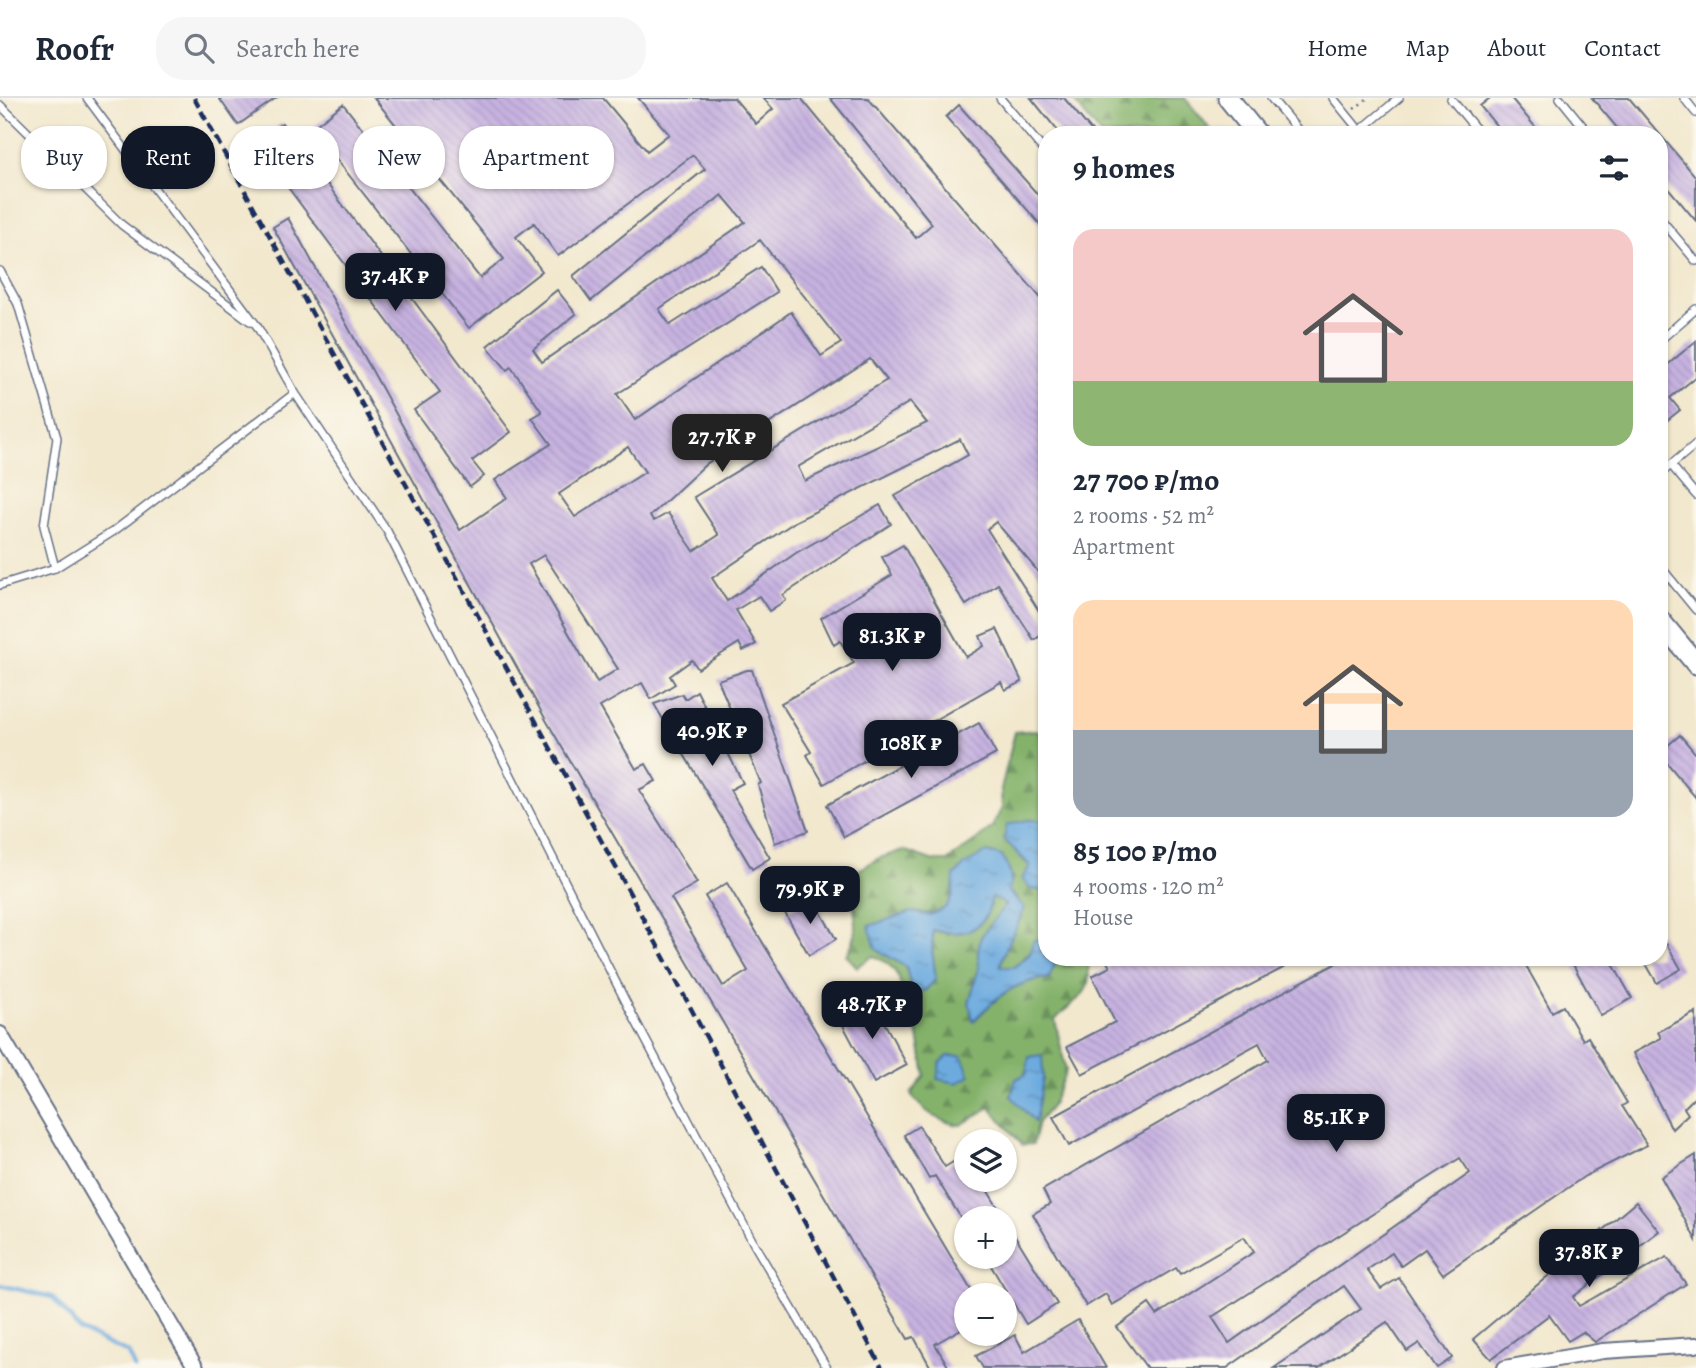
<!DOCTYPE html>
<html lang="en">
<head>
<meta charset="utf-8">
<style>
  :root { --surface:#fff; --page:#f6f6f7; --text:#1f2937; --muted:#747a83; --line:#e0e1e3; --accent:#111827 }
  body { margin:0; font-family:Alegreya,serif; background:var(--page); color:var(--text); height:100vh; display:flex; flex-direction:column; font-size:26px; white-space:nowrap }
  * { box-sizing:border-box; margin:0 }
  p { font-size:23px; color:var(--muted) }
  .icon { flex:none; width:38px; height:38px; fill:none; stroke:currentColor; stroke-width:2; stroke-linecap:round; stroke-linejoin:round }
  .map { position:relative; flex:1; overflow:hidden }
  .drawer { position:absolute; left:1038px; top:28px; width:630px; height:840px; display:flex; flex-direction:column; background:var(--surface); border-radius:28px; box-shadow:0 2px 5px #0004 }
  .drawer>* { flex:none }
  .hud { position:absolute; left:21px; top:28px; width:665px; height:63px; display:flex; gap:14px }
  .fabs { position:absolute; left:954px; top:1031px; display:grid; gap:14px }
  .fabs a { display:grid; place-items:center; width:63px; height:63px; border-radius:50%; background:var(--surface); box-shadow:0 2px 5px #0004; font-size:35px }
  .price { position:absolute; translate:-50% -60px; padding:0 16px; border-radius:14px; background:var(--accent); color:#fff; font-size:23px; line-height:46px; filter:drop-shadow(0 2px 4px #0008) }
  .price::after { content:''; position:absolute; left:50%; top:42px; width:21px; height:16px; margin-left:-10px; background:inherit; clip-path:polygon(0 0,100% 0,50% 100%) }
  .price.on { background:#222; color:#fff }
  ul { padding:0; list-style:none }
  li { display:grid; align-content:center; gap:14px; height:371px; padding:0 35px }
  li span { display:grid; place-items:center; height:217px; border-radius:21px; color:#555 }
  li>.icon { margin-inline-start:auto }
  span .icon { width:126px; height:126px; fill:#fffc; stroke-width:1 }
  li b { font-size:30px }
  h2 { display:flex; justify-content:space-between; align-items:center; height:84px; padding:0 35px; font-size:30px }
  .chip { padding:0 24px; border-radius:28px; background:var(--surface); box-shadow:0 2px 5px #0004; font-size:24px; line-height:63px }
  .chip.on { background:var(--accent); color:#fff }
  header { display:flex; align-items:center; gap:42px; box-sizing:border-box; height:98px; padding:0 35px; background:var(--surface); border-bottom:2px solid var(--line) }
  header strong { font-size:33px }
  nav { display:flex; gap:38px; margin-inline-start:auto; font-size:24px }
  .search { width:490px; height:63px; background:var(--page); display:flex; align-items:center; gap:18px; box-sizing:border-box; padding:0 24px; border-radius:28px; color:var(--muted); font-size:26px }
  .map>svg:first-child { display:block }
  .forest { fill:url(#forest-firs); stroke:#507064; stroke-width:2; fill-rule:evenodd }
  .water { fill:url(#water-ripples); stroke:#446d9e; stroke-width:2 }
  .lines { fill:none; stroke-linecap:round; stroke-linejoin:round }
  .stream { stroke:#6dabdf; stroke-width:4.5 }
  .building { fill:url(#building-back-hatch); fill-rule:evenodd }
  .lane-casing { stroke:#667085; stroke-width:10 }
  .street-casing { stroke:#667085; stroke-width:18 }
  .secondary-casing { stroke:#667085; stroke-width:23 }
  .path { stroke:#667085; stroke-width:2.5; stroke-dasharray:2 5; stroke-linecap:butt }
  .lane { stroke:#fff; stroke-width:7 }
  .street { stroke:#fff; stroke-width:14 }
  .secondary { stroke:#fff; stroke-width:19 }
  .rail { stroke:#1b2f5e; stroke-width:4.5; stroke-dasharray:10 5; stroke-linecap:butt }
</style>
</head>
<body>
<header>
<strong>Roofr</strong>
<div class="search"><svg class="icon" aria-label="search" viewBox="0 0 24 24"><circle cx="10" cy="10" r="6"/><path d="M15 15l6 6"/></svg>Search here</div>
<nav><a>Home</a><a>Map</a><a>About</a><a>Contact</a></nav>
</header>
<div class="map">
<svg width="1696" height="1270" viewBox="0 0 1696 1270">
  <defs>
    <pattern id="forest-firs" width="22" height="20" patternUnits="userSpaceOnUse" patternTransform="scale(1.75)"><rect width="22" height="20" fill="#84b26b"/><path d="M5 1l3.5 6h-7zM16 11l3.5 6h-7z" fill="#6b915b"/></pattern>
    <pattern id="water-ripples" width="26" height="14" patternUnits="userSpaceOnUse" patternTransform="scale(1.75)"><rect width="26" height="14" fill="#6dabdf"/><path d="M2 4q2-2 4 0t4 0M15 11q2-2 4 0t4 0" fill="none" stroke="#598cb8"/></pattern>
    <pattern id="building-back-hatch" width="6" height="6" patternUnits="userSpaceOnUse" patternTransform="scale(1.75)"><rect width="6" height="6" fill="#c7b2e0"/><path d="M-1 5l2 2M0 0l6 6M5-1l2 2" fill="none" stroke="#aa99c3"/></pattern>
  </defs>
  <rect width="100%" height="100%" fill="#fbf7ec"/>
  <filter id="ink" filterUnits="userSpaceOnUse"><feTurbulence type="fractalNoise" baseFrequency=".0143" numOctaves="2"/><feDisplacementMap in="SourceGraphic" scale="14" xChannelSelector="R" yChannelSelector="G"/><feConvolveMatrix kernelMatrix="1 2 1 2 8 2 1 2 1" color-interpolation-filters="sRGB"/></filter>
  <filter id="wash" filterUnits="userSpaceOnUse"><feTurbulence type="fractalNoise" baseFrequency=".00686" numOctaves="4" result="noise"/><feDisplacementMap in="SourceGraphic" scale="28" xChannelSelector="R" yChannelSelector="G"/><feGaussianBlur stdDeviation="1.57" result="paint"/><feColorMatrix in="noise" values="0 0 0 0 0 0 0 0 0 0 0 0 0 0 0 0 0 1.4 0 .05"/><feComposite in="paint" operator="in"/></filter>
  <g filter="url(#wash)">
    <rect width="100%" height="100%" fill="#f2e8ce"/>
    <!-- forest -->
    <g class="forest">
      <path d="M1071,0H1185L1215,37H1101Z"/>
      <path d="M1037,632L1046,646V723L1027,722L1015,753L1030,768L1022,781L1046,793V839L1014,869L1000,870L1009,838L1021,820L1018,800L1008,793C1015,781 1008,769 1002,759L955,778C948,837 926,804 898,819C889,824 881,841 876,851L906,869L912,893L936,881L932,852L933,832L947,836L991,798L1006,806L981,839L978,853L979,869L973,884L974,923C997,899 1014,883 1049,880L1058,859H1087C1094,899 1081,894 1055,922L1066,973L1051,1009L1038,1024L1033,1046L1022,1047L990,1009L961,1027C941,1025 922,1013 911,996L925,977L917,932L900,922C904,892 904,869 873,858L857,869L846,857C866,827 850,810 848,779L877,761L903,752L934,763H947L977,742L992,729L1002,710L1001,691L1015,634ZM1026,977L1043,981L1039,995L1022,1007L1011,998Z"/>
    </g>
    <!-- water -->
    <g class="water">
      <path d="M1027,722L1046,723V793L1031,791L1022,781L1030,768L1004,741L1007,727Z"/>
      <path d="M987,754L1002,758C1008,769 1015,781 1008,793L1024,809C1019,830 1004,847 1000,869H1014L1030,856L1033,843L1044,839L1046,859H1058L1049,880C1014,883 997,899 973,923L969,905L979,869L978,853L981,839L1006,806L992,799C986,834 964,839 933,832L932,852L936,881L925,893H912L906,869L876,851L869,828L911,814L930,817L945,810L953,797L954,778L965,767Z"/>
      <path d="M1042,957L1043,981L1035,1024L1011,998L1016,981L1026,976L1029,959Z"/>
      <path d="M948,958H962L970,978L957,985L937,981L940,965Z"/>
    </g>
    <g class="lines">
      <!-- stream -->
      <path class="stream" d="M0,1187L52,1199L81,1233L128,1255L135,1270"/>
    </g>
    <g id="blocks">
      <!-- building -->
      <g class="building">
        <path d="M219,0H276L238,27Z"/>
        <path d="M374,0H603L647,53L669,36L638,0H734L756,26L773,11L763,0H801L916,140L932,126L830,0H868L1046,206V483L996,424L987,431L1046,524V534L1034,542L998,486L966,507L895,398L968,357L960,341L796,423L712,480L727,503L796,455L880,407L891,426L783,497L786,502L769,513L759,498L736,512L756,546L743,553L739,545L698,571L692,562L670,578L675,586L651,601L642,585L600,609L636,671L646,666L656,683L639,692L697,785L671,800L723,888L748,873L705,798L727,785L974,1197H966V1228L935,1246L949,1270H931L914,1239L908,1241L546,622L273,129L288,120L460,432L507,400L495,382L551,346L532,320L542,314L511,269L507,272L487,248L557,192L576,216L533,251L542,264L745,124L722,97L591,203L573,178L705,71L693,57L558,158L534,125L516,139L542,173L469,230L312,30L343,6L480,180L504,161ZM760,142L841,245L821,258L791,214L635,322L617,296L777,194L761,169L670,227L659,211ZM870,261L887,282L694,399L719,437L694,453L668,415L654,423L650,418L706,366ZM910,304L927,325L805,383L798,369ZM628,349L645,374L575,419L559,396ZM544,457L618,571L597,584L529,466Z"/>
        <path d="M1031,0H1064L1095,37H1061Z"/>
        <path d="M1490,0H1511L1542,37H1504L1480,8Z"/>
        <path d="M1592,0H1629L1696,79V123L1659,79V37H1623Z"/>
        <path d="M959,7L1046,106V133L946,19Z"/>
        <path d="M282,25L511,334L472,363L484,378L470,389L414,312L440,294L255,45Z"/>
        <path d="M1696,243V279L1670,300L1680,312L1659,329V274Z"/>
        <path d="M903,447L966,559L984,548L980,538L997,531L1022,584L1005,592L1001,584L824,686L807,657L811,654L781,605L854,565L840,543L834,547L821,520L892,477L882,459Z"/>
        <path d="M747,572H752L808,733L775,745L758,687L761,685L718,582Z"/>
        <path d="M697,593L743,685L730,692L770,760L752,771L654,606L682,596L685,601Z"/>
        <path d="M979,625L996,656L844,739L827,707Z"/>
        <path d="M1680,637L1696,656V700L1659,655Z"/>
        <path d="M812,799L836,841L809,857L785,815Z"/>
        <path d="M1659,833L1681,871L1657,885L1642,859H1659Z"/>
        <path d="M1104,859H1304L1082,976L1067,949L1115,924L1092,878L1110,869Z"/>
        <path d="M1332,859H1521L1552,914L1563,908L1583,942L1588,939L1627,1005L1622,1008L1647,1047L1585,1078L1443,1176L1425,1151L1401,1168L1392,1155L1367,1172L1381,1191L1399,1180L1452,1260L1437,1270L1419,1245L1407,1253L1387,1224L1319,1270H1274L1361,1211L1344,1188L1227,1270H1147L1117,1229L1149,1206L1157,1217L1254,1154L1244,1139L1180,1176L1176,1170L1112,1207L1106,1196L1086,1208L1033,1116L1050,1106L1043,1092L1268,962L1259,945L1069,1048L1053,1019L1335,866ZM1460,1060L1470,1075L1229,1245L1212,1219Z"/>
        <path d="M1569,859H1609L1632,900L1601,918Z"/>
        <path d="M871,900L907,967L874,985L838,918Z"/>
        <path d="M1696,914V998L1684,1010L1688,1016L1672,1031L1633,955L1661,940L1658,934Z"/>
        <path d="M919,1028L945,1069L966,1056V1082H981L1057,1206L1026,1226L985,1158H1004V1120H961L935,1078L929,1081L904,1037Z"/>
        <path d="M1696,1057V1142L1661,1079Z"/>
        <path d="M1636,1104L1659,1133L1573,1199L1579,1208L1667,1159L1686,1186L1595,1244L1583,1234L1568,1243L1549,1217L1491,1261L1473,1241Z"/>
        <path d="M1078,1222L1106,1270H983L976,1258L1015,1237L1024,1254Z"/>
      </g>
    </g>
  </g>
  <g filter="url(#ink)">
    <use href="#blocks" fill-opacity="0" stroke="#667085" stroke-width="2"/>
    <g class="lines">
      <!-- lane casing -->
      <g class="lane-casing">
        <g id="lane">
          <path d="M87,0L257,228L295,295L387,433L632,916L754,1146L827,1270"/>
          <path d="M1000,0L1046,55"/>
          <path d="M1271,0L1302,37"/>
          <path d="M1333,0L1363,37"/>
          <path d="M1560,0L1590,37"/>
          <path d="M1684,0L1696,15"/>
          <path d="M1451,1L1481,37"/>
          <path d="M0,7L122,127L250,223"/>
          <path d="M1355,37L1399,0"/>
          <path d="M1659,119L1696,163"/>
          <path d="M0,173L18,206L57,340L44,428L55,470"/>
          <path d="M1659,243L1696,211"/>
          <path d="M1671,367L1696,397"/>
          <path d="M1659,377L1696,346"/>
          <path d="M1659,467L1696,512"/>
          <path d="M0,487L55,470L114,433L295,295"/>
        </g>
      </g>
      <!-- street casing -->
      <g class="street-casing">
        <g id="street">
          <path d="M0,936L196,1270"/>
          <path d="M1505,1270L1603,1253L1696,1247"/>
        </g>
      </g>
      <!-- secondary casing -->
      <g class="secondary-casing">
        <g id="secondary">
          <path d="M1228,0L1258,37"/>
          <path d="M1659,521L1696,566"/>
        </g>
      </g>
      <!-- path -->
      <path class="path" d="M1354,11L1368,0"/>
      <!-- lane -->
      <use href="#lane" class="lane"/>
      <!-- street -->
      <use href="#street" class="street"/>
      <!-- secondary -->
      <use href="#secondary" class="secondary"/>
      <!-- rail -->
      <path class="rail" d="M194,0L619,775L882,1270"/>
    </g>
  </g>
</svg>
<div class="fabs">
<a><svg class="icon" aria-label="layers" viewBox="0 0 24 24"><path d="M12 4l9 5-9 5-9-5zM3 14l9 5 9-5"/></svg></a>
<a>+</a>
<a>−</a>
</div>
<b class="price" style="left:395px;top:215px">37.4K ₽</b>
<b class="price on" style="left:722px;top:376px">27.7K ₽</b>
<b class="price" style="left:892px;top:575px">81.3K ₽</b>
<b class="price" style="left:712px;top:670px">40.9K ₽</b>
<b class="price" style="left:911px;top:682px">108K ₽</b>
<b class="price" style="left:810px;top:828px">79.9K ₽</b>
<b class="price" style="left:872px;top:943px">48.7K ₽</b>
<b class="price" style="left:1336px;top:1056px">85.1K ₽</b>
<b class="price" style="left:1589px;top:1191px">37.8K ₽</b>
<div class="hud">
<a class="chip">Buy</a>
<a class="chip on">Rent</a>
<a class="chip">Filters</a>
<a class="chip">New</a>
<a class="chip">Apartment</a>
</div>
<section class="drawer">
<h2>9 homes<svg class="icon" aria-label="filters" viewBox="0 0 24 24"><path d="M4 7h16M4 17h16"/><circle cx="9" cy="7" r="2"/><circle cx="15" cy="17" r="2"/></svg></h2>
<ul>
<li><span style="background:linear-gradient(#f6c9c9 70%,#8fb573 0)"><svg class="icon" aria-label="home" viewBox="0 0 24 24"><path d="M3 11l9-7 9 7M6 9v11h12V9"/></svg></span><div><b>27 700 ₽/mo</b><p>2 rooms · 52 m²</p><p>Apartment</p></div></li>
<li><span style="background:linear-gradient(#ffd9b3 60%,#9aa5b1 0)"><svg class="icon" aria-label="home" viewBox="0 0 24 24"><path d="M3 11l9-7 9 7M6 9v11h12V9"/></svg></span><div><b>85 100 ₽/mo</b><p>4 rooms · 120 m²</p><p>House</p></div></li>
</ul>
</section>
</div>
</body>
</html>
